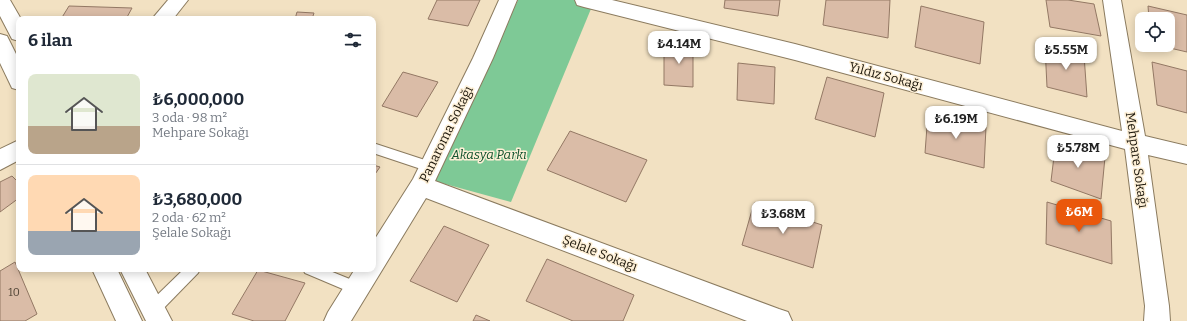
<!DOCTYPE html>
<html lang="tr">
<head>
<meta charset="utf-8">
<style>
  :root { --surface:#fff; --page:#f6f6f7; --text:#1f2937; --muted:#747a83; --line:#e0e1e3; --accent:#ea580c }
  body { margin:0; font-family:Bitter,serif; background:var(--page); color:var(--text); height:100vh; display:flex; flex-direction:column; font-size:15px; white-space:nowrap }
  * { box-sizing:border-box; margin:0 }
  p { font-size:13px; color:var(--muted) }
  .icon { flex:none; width:22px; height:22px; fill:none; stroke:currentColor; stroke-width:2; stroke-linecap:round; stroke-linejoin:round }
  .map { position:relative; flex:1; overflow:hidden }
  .side { position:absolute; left:16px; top:16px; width:360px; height:256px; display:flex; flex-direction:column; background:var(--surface); border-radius:8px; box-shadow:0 2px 10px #0003 }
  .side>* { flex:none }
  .fabs { position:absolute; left:1135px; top:12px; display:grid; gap:8px }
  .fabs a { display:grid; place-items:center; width:40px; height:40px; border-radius:8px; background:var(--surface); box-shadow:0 2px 10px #0003; font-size:20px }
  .price { position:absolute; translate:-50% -34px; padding:0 9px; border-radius:8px; background:#fff; color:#222; font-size:13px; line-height:26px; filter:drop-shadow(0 1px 2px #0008) }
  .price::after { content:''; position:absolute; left:50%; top:24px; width:12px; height:9px; margin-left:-6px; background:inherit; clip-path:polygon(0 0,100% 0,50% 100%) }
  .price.current { background:var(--accent); color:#fff }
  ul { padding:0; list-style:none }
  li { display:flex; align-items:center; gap:12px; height:100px; padding:0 12px }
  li+li { border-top:1px solid var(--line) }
  li span { display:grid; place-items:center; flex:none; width:112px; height:80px; border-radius:8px; color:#555 }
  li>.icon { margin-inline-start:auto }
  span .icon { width:48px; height:48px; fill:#fffc; stroke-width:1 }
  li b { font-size:17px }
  h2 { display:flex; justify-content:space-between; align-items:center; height:48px; padding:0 12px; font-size:17px }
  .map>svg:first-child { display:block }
  .green { fill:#7ec996 }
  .building { fill:#dabca7; stroke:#937864 }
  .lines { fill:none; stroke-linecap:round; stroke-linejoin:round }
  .lane-casing { stroke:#8b7b5f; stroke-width:2 }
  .street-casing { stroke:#8b7b5f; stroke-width:2 }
  .secondary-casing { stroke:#8b7b5f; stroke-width:2 }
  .lane { fill:#fff; fill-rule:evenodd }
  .street { fill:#fff; fill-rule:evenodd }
  .secondary { fill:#fff; fill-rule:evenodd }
  .labels { text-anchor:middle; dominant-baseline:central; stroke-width:3; stroke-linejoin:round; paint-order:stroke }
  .number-label { font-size:11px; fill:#4c4032 }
  .street-label { font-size:13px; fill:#1c160b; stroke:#fdefd6 }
  .park-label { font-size:13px; font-style:italic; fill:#11532e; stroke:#fdefd6 }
</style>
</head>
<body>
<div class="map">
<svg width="1187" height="321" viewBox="0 0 1187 321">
  <rect width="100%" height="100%" fill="#f2e1c2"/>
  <!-- green -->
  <path class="green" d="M518,0H574L593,4L511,202L434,181Z"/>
  <!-- building -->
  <g class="building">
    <path d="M437,0H480L468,26L428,19Z"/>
    <path d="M725,0H780L778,16L724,8Z"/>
    <path d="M826,0H890L888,38L823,25Z"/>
    <path d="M1046,0H1068L1094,4L1101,36L1050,27Z"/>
    <path d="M69,6L132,8L126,19H61Z"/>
    <path d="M921,6L984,22L980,64L915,47Z"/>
    <path d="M1148,6L1187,15V52L1157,45H1168V19H1149Z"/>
    <path d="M297,12L314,13L312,19H295Z"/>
    <path d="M664,44L693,45V87L664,85Z"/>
    <path d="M1045,46L1084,55L1087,97L1047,87Z"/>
    <path d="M1152,62L1187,71V113L1157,105Z"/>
    <path d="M738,63L775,67L774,104L737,100Z"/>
    <path d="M403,72L438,82L417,117L382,106Z"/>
    <path d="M827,77L884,93L875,137L815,119Z"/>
    <path d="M928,113L986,127L984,168L925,153Z"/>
    <path d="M570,131L647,160L626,202L547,170Z"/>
    <path d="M1056,140L1105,157L1101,199L1051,181Z"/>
    <path d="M373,165L380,167L373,177Z"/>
    <path d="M12,176L19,183V198L0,212V182Z"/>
    <path d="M1047,202L1111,221L1112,264L1046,244Z"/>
    <path d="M754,203L822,225L813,268L742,245Z"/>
    <path d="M444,226L489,245L457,302L410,281Z"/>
    <path d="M547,259L634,295L623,321H573L526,301Z"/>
    <path d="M15,262L37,314L25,321H0V271Z"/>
    <path d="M258,270L305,283L285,321H254L232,314Z"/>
    <path d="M476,315L490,321H473Z"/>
  </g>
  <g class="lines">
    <!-- lane casing -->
    <g class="lane-casing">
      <g id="lane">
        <path d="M373,143L434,163L436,167L434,171L430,172L373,153Z"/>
        <path d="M184,269H200L198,273L157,315L152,317L147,315L145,310L147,305Z"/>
        <path d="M303,269H325L362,284L364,289L362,294L357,295L305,273Z"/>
      </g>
    </g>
    <!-- street casing -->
    <g class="street-casing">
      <g id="street">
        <path d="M168,0H188L173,19H152Z"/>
        <path d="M499,0H517L493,58L435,181L779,309L788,312L792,321H747L426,198L351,321H324L328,312L355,269H373V242L413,179L473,58Z"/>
        <path d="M575,0H612L795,44L1122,131L1103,0H1121L1145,136L1187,146V164L1148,155L1169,306L1170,321H1144L1145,306L1125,149L795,60L584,7L577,5Z"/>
      </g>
    </g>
    <!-- secondary casing -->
    <g class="secondary-casing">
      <g id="secondary">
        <path d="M0,0H10L21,19H19V41L12,39L0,16Z"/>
        <path d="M0,34L7,36L19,60V90L12,88L0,63Z"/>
        <path d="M19,140V160L0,170V149Z"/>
        <path d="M92,269H117L142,321H116Z"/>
        <path d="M120,269H145L172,321H146Z"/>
      </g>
    </g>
    <!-- lane -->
    <use href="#lane" class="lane"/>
    <!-- street -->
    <use href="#street" class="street"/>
    <!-- secondary -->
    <use href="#secondary" class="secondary"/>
  </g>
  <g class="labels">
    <!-- number labels -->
    <g class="number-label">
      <text x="14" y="292">10</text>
    </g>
    <!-- street labels -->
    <g class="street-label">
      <text transform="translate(886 76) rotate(15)">Yıldız Sokağı</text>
      <text transform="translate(446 134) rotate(-64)">Panaroma Sokağı</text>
      <text transform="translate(1137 160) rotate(82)">Mehpare Sokağı</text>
      <text transform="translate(600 253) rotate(21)">Şelale Sokağı</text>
    </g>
    <!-- park labels -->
    <g class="park-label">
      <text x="489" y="154">Akasya Parkı</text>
    </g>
  </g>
</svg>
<div class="fabs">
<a><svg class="icon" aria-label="locate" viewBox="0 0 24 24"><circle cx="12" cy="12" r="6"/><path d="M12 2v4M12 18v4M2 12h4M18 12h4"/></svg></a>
</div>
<b class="price" style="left:679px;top:65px">₺4.14M</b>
<b class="price" style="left:1066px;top:71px">₺5.55M</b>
<b class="price" style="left:956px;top:140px">₺6.19M</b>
<b class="price" style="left:1078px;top:169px">₺5.78M</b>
<b class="price current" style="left:1079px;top:233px">₺6M</b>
<b class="price" style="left:783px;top:235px">₺3.68M</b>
<section class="side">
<h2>6 ilan<svg class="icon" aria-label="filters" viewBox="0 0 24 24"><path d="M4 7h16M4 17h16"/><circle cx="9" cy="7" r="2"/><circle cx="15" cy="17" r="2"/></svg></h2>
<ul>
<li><span style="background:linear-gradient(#dfe7d0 65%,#b9a48a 0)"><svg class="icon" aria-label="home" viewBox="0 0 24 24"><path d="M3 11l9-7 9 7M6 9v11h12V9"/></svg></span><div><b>₺6,000,000</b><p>3 oda · 98 m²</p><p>Mehpare Sokağı</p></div></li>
<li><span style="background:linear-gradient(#ffd9b3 70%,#9aa5b1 0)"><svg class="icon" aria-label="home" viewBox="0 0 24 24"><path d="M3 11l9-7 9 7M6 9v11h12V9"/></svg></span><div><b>₺3,680,000</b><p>2 oda · 62 m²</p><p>Şelale Sokağı</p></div></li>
</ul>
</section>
</div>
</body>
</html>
